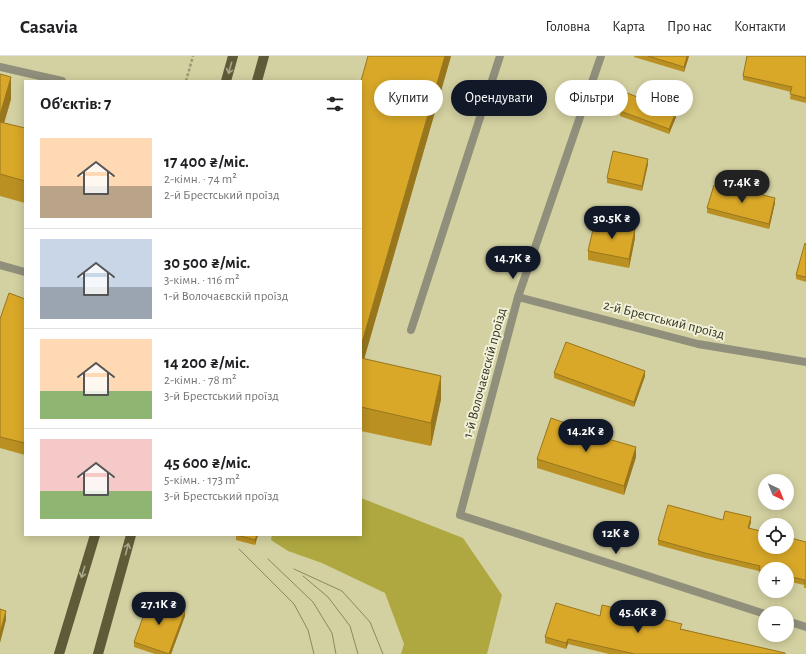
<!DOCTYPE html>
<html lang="uk">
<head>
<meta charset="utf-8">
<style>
  :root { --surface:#fff; --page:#f2f2f2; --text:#202124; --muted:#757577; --line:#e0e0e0; --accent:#111827 }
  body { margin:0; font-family:"Alegreya Sans",sans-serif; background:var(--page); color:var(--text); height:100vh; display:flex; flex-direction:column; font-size:15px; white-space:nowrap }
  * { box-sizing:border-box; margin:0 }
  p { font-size:13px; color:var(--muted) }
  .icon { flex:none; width:22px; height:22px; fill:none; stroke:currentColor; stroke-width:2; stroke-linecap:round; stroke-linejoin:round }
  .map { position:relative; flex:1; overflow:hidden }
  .details { position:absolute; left:24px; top:24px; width:338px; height:456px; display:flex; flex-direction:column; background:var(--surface); border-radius:0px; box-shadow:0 2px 10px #0003 }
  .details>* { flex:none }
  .hud { position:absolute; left:374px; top:24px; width:372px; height:36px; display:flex; gap:8px }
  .needle { width:26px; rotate:137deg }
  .tools { position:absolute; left:758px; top:418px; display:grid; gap:8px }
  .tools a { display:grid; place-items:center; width:36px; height:36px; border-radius:50%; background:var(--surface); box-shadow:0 2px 10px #0003; font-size:20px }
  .price { position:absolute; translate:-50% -34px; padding:0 9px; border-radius:14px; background:var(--accent); color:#fff; font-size:13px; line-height:26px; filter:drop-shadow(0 1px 2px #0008) }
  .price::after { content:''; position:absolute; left:50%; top:24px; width:12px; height:9px; margin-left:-6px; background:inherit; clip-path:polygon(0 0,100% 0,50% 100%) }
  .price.active { background:#222; color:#fff }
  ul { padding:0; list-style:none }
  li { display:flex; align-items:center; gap:12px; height:100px; padding:0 16px }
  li+li { border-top:1px solid var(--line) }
  li span { display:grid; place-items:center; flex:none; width:112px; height:80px; border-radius:0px; color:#555 }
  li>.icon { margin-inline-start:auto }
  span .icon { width:48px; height:48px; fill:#fffc; stroke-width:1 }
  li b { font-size:17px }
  h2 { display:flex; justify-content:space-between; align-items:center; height:48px; padding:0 16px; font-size:17px }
  .tag { padding:0 14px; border-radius:18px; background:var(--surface); box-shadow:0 2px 10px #0003; font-size:14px; line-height:36px }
  .tag.active { background:var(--accent); color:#fff }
  header { display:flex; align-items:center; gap:24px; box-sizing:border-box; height:56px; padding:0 20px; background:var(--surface); border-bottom:1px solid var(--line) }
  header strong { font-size:19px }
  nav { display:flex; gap:22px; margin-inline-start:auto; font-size:14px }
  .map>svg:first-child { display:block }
  .green { fill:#afa841 }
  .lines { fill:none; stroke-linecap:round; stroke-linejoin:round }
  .path { stroke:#9c9974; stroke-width:2.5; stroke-dasharray:3 2; stroke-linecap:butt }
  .lane { stroke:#908f7c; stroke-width:8 }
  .street { stroke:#908f7c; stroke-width:8 }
  .primary { stroke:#5e5c38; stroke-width:10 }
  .tram { stroke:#8b8866; stroke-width:1 }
  .wall { fill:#bb9023 }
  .shaded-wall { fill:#98761d }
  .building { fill:#d9a829; stroke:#98761d }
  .oneway { stroke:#a8a688 }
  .labels { text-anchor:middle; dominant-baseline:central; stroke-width:4; stroke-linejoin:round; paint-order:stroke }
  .street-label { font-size:14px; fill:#373623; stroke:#f1f0d8 }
</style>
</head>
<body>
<header>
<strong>Casavia</strong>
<nav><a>Головна</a><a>Карта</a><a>Про нас</a><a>Контакти</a></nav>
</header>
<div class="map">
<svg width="806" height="598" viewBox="0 0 806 598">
  <rect width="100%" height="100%" fill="#d3d0a1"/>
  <!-- green -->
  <path class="green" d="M361,442L463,482L502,539L487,598H401L404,588L385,537L322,507L288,495L271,484L272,479H361Z"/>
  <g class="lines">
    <!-- path -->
    <path class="path" d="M186,25L193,0"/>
    <!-- lane -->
    <g class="lane">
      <path d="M0,11L62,25"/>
      <path d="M0,209L25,216"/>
      <path d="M411,274L500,0"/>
    </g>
    <!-- street -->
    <g class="street">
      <path d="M601,0L518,241L460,459L765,558"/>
      <path d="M518,241L698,288L806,306"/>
      <path d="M787,565L806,571"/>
    </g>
    <!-- primary -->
    <g class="primary">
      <path d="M226,25L233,0"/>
      <path d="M257,25L264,0"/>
      <path d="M59,598L95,479"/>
      <path d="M98,598L131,479"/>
    </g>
    <!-- tram -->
    <g class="tram">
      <path d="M239,493L294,548L308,574L314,598"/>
      <path d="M268,503L313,546L332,577L336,598"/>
      <path d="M294,513L342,535L370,566L383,598"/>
      <path d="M303,520L328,541L350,570L358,598"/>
    </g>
  </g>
  <!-- wall -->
  <g class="wall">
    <path d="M451,0L364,303L441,343L431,390L361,375V25Z"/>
    <path d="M634,0H689L684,16L634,1Z"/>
    <path d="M806,0V47L790,43L791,36L743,24V20Z"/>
    <path d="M0,18L11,43L4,67L25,72V147L0,140Z"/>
    <path d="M620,55L676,61L669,78L620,60Z"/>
    <path d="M648,108L642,135L607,127V122Z"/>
    <path d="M775,147L769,173L707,157V152Z"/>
    <path d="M635,182L629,212L588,204V195Z"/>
    <path d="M806,188V226L796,223V219Z"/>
    <path d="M25,243V399L0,392V263Z"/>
    <path d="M554,317L645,320L634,351L554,322Z"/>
    <path d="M585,376L636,401L624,439L537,412V403Z"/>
    <path d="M723,464L751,466L749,472L806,486V532H804V529L787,525V513H765V520L759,518V515L705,502L658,489V484Z"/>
    <path d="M236,479H258L255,489L236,484Z"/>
    <path d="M185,560L171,598H155L134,591V586Z"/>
    <path d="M600,560L682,573L785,598H609L568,588L566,593L545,587V581Z"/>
  </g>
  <!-- shaded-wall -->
  <g class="shaded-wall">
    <path d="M445,0H451L361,314V290Z"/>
    <path d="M687,0H689L684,16V11Z"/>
    <path d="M11,21V43L0,81V59Z"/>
    <path d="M676,56V61L669,78V73Z"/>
    <path d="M648,103V108L642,135V130Z"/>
    <path d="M775,142V147L769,173V168Z"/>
    <path d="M635,173V182L629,212V203Z"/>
    <path d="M645,315V320L634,351V346Z"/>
    <path d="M441,320V343L431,390V367Z"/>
    <path d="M636,391V401L624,439V430Z"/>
    <path d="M751,461V466L748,477V472Z"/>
    <path d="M257,479H258L255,489V484Z"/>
    <path d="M6,555V564L0,587V577Z"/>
    <path d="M185,555V560L171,598H169Z"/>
    <path d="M568,583V588L566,593V587Z"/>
  </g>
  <!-- building -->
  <g class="building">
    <path d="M368,0H445L361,290V25Z"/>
    <path d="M648,0H687L684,11Z"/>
    <path d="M747,0H806V42L790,38L792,31L743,20Z"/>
    <path d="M0,18L11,21L0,59Z"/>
    <path d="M627,37L676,56L669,73L620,55Z"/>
    <path d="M0,66L25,72V125L0,118Z"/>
    <path d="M613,95L648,103L642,130L607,122Z"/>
    <path d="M714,129L750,139L751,136L775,142L769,168L707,152Z"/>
    <path d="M595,165L635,173L629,203L588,195Z"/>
    <path d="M805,187L806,188V221L796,219Z"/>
    <path d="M9,237L25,243V387L0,381V263Z"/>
    <path d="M566,286L645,315L634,346L554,317Z"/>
    <path d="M361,302L441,320L431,367L361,351Z"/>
    <path d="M551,362L585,374L584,376L636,391L624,430L537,403Z"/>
    <path d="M668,449L723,464L725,455L751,461L748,472L765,476V491H787V481L806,486V527H804L805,524L787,520V513H765V515L759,514L760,510L705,497L658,484Z"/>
    <path d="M237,479H257L255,484Z"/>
    <path d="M150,542L185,555L169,598L134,586Z"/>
    <path d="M556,547L600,560L602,549L654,561L682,568L680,573L785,597V598H635L568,583L566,587L545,581Z"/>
    <path d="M0,553L6,555L0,577Z"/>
  </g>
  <!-- one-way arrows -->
  <defs><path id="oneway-shaft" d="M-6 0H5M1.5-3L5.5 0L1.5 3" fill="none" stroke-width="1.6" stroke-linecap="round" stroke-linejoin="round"/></defs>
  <g class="oneway">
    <use href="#oneway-shaft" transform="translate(230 12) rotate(106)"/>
    <use href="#oneway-shaft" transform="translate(127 493) rotate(-75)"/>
    <use href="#oneway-shaft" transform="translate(83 516) rotate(107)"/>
  </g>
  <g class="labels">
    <!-- street labels -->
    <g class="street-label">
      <text transform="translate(664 264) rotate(14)">2-й Брестський проїзд</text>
      <text transform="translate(485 317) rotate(-75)">1-й Волочаєвскій проїзд</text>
    </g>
  </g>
</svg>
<div class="tools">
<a><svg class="needle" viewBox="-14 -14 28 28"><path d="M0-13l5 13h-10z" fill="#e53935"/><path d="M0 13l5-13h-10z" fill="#757577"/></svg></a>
<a><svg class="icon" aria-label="locate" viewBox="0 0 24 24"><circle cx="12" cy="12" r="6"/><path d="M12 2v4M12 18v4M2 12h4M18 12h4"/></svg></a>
<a>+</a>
<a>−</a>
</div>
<b class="price active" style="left:742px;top:148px">17.4K ₴</b>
<b class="price" style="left:612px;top:184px">30.5K ₴</b>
<b class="price" style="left:513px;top:224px">14.7K ₴</b>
<b class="price" style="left:586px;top:397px">14.2K ₴</b>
<b class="price" style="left:616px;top:499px">12K ₴</b>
<b class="price" style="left:159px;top:570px">27.1K ₴</b>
<b class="price" style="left:638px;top:578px">45.6K ₴</b>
<div class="hud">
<a class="tag">Купити</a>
<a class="tag active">Орендувати</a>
<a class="tag">Фільтри</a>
<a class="tag">Нове</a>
</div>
<section class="details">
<h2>Об’єктів: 7<svg class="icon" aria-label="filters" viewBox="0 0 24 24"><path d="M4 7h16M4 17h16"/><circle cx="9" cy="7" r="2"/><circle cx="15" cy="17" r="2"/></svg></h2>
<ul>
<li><span style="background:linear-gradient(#ffd9b3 60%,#b9a48a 0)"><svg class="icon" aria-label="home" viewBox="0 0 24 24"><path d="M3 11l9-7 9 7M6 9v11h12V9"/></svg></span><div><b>17 400 ₴/міс.</b><p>2-кімн. · 74 m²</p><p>2-й Брестський проїзд</p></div></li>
<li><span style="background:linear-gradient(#c9d6e8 60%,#9aa5b1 0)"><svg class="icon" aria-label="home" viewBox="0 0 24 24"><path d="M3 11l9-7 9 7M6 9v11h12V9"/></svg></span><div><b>30 500 ₴/міс.</b><p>3-кімн. · 116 m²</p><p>1-й Волочаєвскій проїзд</p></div></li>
<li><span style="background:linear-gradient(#ffd9b3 65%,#8fb573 0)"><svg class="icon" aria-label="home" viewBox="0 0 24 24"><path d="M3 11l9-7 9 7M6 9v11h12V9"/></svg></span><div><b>14 200 ₴/міс.</b><p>2-кімн. · 78 m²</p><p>3-й Брестський проїзд</p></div></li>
<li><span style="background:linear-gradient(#f6c9c9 65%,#8fb573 0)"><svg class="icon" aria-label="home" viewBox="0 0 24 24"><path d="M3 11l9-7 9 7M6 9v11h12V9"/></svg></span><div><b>45 600 ₴/міс.</b><p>5-кімн. · 173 m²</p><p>3-й Брестський проїзд</p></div></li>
</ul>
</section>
</div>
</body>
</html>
